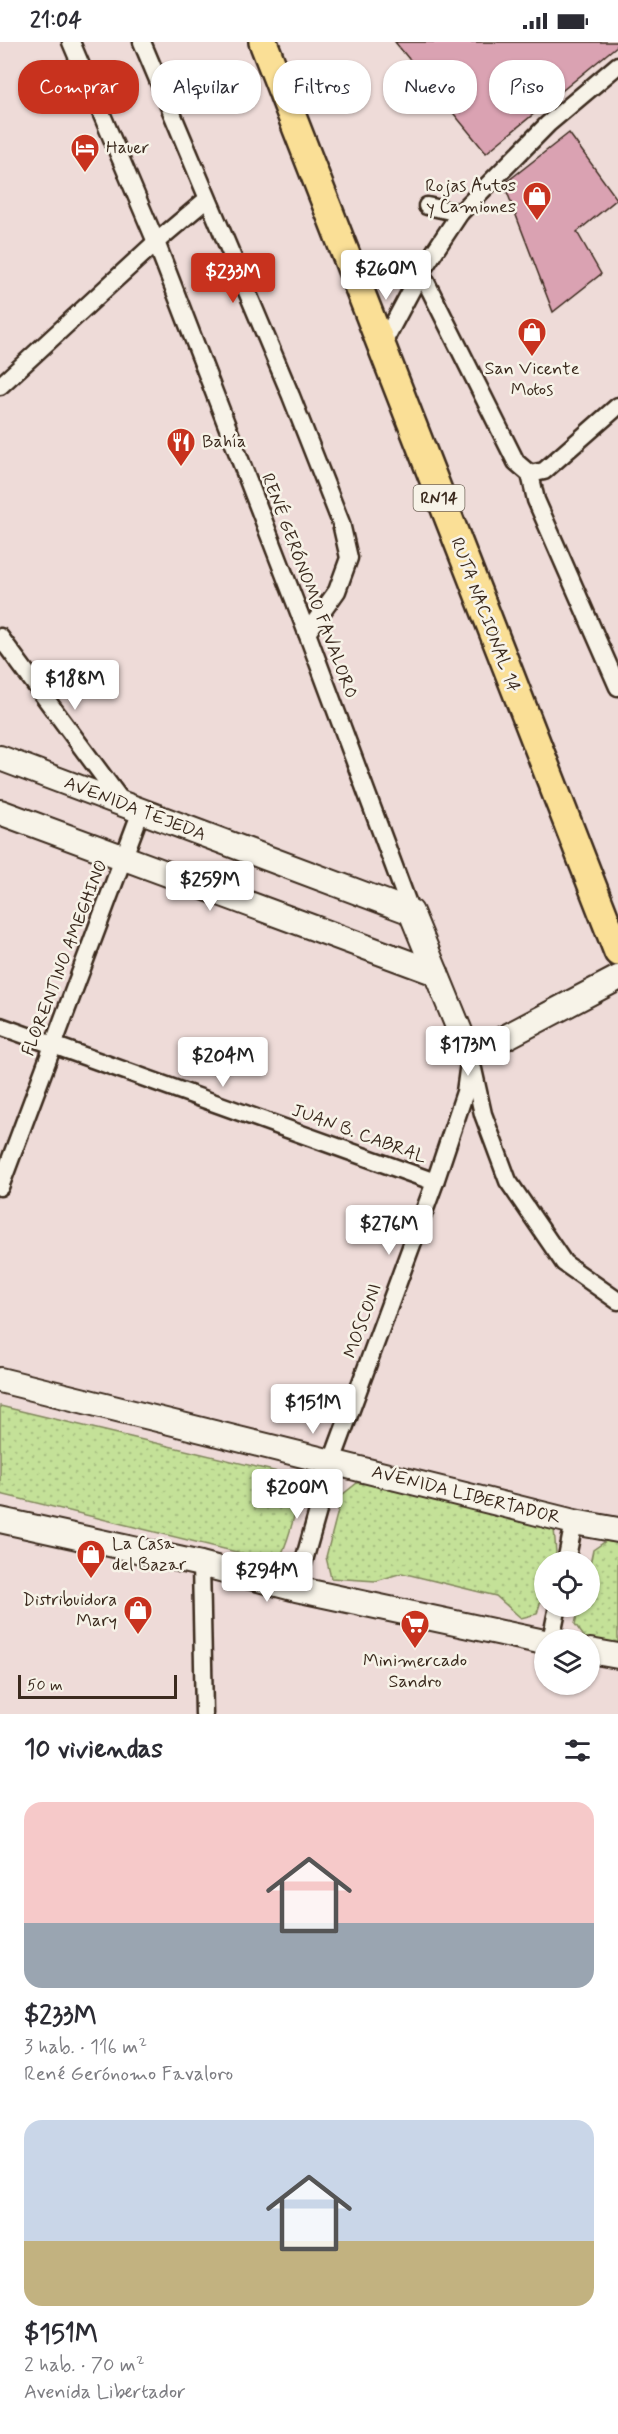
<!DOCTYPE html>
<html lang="es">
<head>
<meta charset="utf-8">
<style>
  :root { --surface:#fff; --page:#f2f2f3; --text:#2b2b33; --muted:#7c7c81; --accent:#c8321e }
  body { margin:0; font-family:Mynerve,sans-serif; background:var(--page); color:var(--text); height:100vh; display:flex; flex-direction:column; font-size:22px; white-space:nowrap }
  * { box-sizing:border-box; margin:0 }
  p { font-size:20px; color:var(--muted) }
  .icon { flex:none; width:33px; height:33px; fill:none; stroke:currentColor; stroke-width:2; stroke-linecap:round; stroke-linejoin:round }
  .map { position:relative; height:1672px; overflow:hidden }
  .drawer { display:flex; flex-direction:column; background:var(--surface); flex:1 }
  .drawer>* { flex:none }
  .top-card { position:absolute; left:18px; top:18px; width:582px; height:54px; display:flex; gap:12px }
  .tools { position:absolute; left:534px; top:1509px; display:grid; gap:12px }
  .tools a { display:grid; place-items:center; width:66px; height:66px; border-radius:50%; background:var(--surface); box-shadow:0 2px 4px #0004; font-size:30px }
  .scale { position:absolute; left:18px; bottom:15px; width:159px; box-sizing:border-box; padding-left:6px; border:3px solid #3b2a1e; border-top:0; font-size:16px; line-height:21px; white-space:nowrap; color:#3b2a1e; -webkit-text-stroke:4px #f7f3e8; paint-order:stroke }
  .price { position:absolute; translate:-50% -51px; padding:0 14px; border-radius:6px; background:#fff; color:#222; font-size:20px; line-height:39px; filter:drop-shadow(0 2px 3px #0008) }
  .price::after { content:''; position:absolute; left:50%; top:36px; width:18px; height:14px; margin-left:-9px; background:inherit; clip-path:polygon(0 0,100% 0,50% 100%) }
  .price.active { background:var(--accent); color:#fff }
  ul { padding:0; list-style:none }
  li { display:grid; align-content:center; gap:12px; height:318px; padding:0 24px }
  li span { display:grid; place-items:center; height:186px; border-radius:18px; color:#555 }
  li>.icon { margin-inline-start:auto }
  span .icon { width:108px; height:108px; fill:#fffc; stroke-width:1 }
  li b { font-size:26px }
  h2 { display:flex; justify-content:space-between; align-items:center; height:72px; padding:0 24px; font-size:26px }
  .tag { padding:0 21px; border-radius:24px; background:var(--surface); box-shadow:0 2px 4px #0004; font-size:21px; line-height:54px }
  .tag.active { background:var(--accent); color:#fff }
  .status { display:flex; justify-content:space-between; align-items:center; height:42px; padding:0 30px; background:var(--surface); direction:ltr }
  .status svg { height:16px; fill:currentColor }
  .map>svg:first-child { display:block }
  .grass { fill:url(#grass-dots); stroke:#80865b; stroke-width:1.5 }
  .building { fill:#daa2b2; stroke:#3b2a1e; stroke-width:1.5 }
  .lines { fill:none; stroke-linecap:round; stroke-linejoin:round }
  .minor-casing { stroke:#3b2a1e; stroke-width:21 }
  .secondary-casing { stroke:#3b2a1e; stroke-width:28 }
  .trunk-casing { stroke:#3b2a1e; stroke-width:32 }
  .minor { stroke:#f7f3e8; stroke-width:16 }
  .secondary { stroke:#f7f3e8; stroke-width:24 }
  .trunk { stroke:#fadf96; stroke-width:27 }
  .labels { text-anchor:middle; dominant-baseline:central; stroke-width:5; stroke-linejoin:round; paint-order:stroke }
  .shield { fill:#f7f3e8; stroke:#73665b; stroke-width:1.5 }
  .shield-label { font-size:16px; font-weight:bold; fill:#3b2a1e }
  .poi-label { font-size:18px; fill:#3b2a1e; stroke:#f7f3e8; text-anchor:start }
  .street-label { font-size:18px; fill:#3b2a1e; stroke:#f7f3e8 }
</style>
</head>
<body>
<div class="status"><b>21:04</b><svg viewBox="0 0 49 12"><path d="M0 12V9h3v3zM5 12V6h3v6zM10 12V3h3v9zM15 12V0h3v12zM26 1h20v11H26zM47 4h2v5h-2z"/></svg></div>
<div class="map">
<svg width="618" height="1672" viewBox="0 0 618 1672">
  <defs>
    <pattern id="grass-dots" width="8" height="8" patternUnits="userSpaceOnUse" patternTransform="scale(1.5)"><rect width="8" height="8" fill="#c4e198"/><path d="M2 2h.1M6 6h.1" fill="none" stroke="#a9c183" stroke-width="1.8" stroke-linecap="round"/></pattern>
  </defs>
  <rect width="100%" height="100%" fill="#eedbd8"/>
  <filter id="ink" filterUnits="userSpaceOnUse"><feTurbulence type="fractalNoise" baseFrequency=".0167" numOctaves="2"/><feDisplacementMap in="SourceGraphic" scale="12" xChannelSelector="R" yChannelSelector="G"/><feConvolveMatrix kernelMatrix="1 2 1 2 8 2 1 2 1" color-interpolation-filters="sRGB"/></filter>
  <g filter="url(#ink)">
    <!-- grass -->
    <g class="grass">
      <path d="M0,1364L282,1431L298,1437C299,1462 290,1494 280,1516L269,1518L0,1452Z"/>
      <path d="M357,1441H374L554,1486L556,1511L554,1519L544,1520V1548L537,1572L521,1576L496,1554L402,1531L376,1539L331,1536L326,1515L342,1453Z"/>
      <path d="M606,1499L618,1501V1603L585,1596L575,1582L579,1565L590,1564V1522L593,1508Z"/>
    </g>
    <!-- building -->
    <g class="building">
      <path d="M395,0H618V3L486,111Z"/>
      <path d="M569,91L617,157L577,190L601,232L553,270L504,142Z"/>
    </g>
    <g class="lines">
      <!-- minor casing -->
      <g class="minor-casing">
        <g id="minor">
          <path d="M71,0L156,200L307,591L411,870"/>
          <path d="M142,0L291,354L341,481L349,516L337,549L307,591"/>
          <path d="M427,164L460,171"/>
          <path d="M421,230L516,420L530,432L536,458L618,645"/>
          <path d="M381,305L421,230L460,171L548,82L618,23"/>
          <path d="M0,344L156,200L207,157"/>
          <path d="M530,432L544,429L618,364"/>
          <path d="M0,595L123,761"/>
          <path d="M0,984L435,1140"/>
          <path d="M473,1027L483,1072L508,1139L564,1221L618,1259"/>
          <path d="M0,1145L141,769"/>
          <path d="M566,1520L574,1480"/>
          <path d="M201,1522L204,1672"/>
          <path d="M296,1547L332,1419L435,1140L465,1050L470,1014"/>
          <path d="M551,1598L558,1564"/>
        </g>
      </g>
      <!-- secondary casing -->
      <g class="secondary-casing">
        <g id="secondary">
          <path d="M0,716L411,870L470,1014L618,936"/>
          <path d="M0,770L436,931"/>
          <path d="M0,1338L574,1480L618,1488"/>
          <path d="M0,1478L201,1522L296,1547L544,1600"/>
          <path d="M590,1609L618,1614"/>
        </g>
      </g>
      <!-- trunk casing -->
      <g class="trunk-casing">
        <path id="trunk" d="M263,0L618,910"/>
      </g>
      <!-- minor -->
      <use href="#minor" class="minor"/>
      <!-- secondary -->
      <use href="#secondary" class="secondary"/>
      <!-- trunk -->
      <use href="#trunk" class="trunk"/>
    </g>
  </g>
  <!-- icons -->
  <defs>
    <g id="hotel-pin" transform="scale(1.5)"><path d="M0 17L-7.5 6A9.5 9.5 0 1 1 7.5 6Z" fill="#c8321e" stroke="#f7f3e8"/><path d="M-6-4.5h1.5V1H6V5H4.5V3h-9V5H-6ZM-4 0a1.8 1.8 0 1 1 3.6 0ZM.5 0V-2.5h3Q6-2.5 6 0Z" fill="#fff"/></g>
    <g id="shop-pin" transform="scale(1.5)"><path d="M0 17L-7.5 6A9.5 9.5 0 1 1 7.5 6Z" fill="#c8321e" stroke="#f7f3e8"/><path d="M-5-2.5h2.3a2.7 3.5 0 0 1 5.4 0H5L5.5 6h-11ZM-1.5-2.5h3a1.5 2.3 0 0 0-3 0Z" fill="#fff"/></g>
    <g id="restaurant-pin" transform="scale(1.5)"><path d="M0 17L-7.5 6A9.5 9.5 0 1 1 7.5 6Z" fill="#c8321e" stroke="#f7f3e8"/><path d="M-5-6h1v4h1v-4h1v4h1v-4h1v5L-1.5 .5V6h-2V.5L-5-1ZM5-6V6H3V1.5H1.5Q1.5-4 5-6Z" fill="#fff"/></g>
    <g id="supermarket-pin" transform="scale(1.5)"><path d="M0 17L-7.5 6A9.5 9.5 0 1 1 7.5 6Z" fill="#c8321e" stroke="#f7f3e8"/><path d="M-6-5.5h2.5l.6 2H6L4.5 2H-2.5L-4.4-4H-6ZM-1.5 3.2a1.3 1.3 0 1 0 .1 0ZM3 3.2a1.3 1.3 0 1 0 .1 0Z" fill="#fff"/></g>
  </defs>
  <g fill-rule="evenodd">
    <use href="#hotel-pin" x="85" y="106"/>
    <use href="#shop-pin" x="537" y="154"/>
    <use href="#shop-pin" x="532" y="290"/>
    <use href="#restaurant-pin" x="181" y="400"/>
    <use href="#shop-pin" x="91" y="1512"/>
    <use href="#shop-pin" x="138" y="1568"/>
    <use href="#supermarket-pin" x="415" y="1582"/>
  </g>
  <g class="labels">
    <!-- shield labels -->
    <rect class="shield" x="413.5" y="443" width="51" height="26" rx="4.5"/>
    <g class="shield-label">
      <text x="439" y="456">RN14</text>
    </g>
    <!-- poi labels -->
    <g class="poi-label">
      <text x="106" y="106">Hauer</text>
      <text x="516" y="144" text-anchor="end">Rojas Autos<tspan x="516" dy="21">y Camiones</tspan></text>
      <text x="532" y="327" text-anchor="middle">San Vicente<tspan x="532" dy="21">Motos</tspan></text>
      <text x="202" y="400">Bahía</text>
      <text x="112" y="1502">La Casa<tspan x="112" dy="21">del Bazar</tspan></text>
      <text x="117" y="1558" text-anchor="end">Distribuidora<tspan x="117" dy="21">Mary</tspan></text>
      <text x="415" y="1619" text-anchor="middle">Minimercado<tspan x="415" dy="21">Sandro</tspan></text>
    </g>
    <!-- street labels -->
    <g class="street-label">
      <text transform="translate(309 544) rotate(69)">RENÉ GERÓNOMO FAVALORO</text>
      <text transform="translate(485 573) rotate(69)">RUTA NACIONAL 14</text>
      <text transform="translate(135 767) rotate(21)">AVENIDA TEJEDA</text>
      <text transform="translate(65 916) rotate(-69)">FLORENTINO AMEGHINO</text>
      <text transform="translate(359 1092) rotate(20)">JUAN B. CABRAL</text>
      <text transform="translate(363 1279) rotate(-70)">MOSCONI</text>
      <text transform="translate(466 1453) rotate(14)">AVENIDA LIBERTADOR</text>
    </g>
  </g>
</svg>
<div class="tools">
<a><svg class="icon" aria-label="locate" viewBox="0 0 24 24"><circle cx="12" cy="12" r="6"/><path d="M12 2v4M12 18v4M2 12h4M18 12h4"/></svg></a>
<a><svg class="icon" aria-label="layers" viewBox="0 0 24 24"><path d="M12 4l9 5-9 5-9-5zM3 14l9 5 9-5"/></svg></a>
</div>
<div class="scale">50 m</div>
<b class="price" style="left:386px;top:259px">$260M</b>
<b class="price active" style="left:233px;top:262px">$233M</b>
<b class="price" style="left:75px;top:669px">$188M</b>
<b class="price" style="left:210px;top:870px">$259M</b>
<b class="price" style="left:468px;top:1035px">$173M</b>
<b class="price" style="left:223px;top:1046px">$204M</b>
<b class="price" style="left:389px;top:1214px">$276M</b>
<b class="price" style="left:313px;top:1393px">$151M</b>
<b class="price" style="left:297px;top:1478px">$200M</b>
<b class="price" style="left:267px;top:1561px">$294M</b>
<div class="top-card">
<a class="tag active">Comprar</a>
<a class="tag">Alquilar</a>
<a class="tag">Filtros</a>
<a class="tag">Nuevo</a>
<a class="tag">Piso</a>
</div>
</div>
<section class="drawer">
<h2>10 viviendas<svg class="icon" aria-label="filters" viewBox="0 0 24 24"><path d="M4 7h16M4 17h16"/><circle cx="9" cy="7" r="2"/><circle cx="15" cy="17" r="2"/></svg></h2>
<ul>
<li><span style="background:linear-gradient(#f6c9c9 65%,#9aa5b1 0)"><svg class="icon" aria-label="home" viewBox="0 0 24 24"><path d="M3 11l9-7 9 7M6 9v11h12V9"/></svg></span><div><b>$233M</b><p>3 hab. · 116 m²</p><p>René Gerónomo Favaloro</p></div></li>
<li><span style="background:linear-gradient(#c9d6e8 65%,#c2b280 0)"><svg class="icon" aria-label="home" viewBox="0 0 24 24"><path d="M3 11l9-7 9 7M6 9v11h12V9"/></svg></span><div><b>$151M</b><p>2 hab. · 70 m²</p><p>Avenida Libertador</p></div></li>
</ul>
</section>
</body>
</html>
